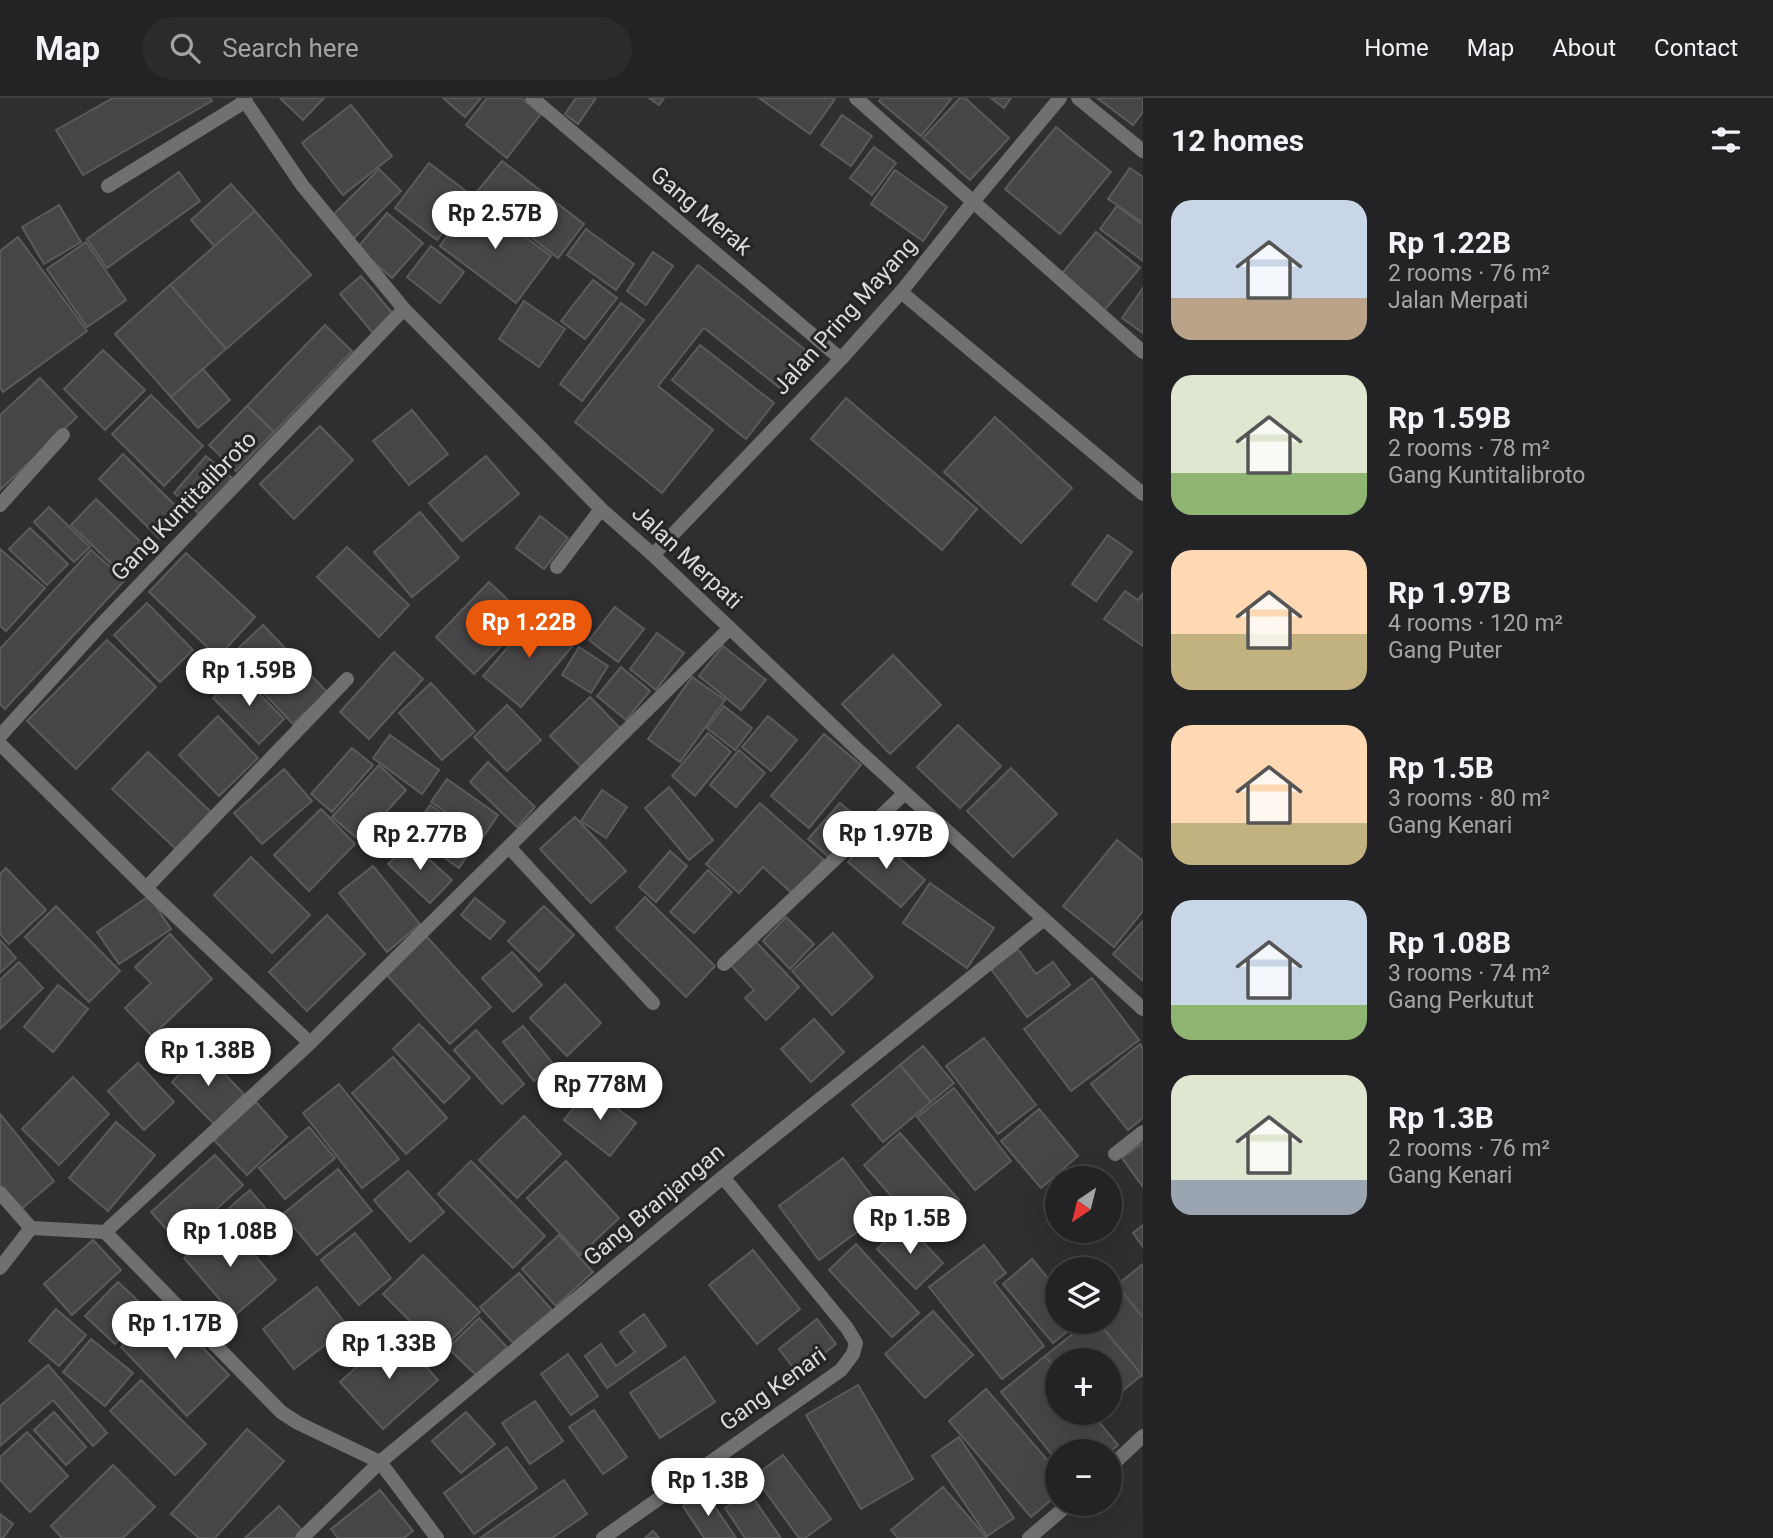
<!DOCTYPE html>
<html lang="en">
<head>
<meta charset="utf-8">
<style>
  :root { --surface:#232224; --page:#2b2a2c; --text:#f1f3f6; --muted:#a3a4a6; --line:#403f41; --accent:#ea580c }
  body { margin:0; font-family:Roboto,sans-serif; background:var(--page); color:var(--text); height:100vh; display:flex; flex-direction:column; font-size:26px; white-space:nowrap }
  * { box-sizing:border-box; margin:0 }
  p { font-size:23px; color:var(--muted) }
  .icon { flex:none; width:38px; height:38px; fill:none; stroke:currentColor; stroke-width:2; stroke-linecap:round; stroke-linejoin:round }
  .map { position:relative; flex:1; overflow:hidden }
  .side { display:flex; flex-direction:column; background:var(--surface); width:630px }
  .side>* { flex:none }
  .needle { width:46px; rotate:215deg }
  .tools { position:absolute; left:1045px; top:1068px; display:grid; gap:14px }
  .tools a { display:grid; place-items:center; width:77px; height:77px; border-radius:50%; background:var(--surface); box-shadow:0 7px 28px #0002,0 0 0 2px var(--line); font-size:35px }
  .price { position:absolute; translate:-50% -60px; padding:0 16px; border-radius:24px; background:#fff; color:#222; font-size:23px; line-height:46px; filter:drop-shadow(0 2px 4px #0008) }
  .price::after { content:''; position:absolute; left:50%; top:42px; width:21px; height:16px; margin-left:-10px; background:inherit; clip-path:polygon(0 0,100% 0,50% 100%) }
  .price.selected { background:var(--accent); color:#fff }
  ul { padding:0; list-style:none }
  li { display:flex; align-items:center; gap:21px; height:175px; padding:0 28px }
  li span { display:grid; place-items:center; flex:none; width:196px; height:140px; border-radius:21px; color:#555 }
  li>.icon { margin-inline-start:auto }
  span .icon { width:84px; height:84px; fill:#fffc; stroke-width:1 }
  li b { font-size:30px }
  h2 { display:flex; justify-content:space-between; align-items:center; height:84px; padding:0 28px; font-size:30px }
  header { display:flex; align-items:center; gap:42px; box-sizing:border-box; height:98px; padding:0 35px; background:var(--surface); border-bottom:2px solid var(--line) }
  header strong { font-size:33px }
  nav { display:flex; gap:38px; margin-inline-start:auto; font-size:24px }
  .search { width:490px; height:63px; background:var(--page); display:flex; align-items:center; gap:18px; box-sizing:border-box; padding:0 24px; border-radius:38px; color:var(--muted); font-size:26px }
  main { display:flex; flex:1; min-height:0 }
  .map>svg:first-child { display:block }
  .building { fill:#474548; stroke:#5b5a5d; stroke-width:2 }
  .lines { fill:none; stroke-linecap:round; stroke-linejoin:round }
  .lane { stroke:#6f706f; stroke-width:14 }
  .street { stroke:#6f706f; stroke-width:14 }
  .labels { text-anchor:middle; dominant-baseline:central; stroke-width:6; stroke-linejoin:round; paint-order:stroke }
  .street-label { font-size:23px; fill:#dcdbdd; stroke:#252426 }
</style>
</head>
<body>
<header>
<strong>Map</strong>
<div class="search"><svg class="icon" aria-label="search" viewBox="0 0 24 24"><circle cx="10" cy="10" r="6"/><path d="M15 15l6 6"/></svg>Search here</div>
<nav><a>Home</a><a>Map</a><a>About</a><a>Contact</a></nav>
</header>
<main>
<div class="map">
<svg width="1143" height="1440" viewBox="0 0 1143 1440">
  <rect width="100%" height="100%" fill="#2f2e30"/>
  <!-- building -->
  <g class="building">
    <path d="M113,0H210L212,3L83,77L56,32Z"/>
    <path d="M280,0H324L303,22Z"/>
    <path d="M443,0H481L465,19Z"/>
    <path d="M487,0H521L541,16L507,60L466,27Z"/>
    <path d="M576,0H596L578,26L565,16Z"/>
    <path d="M649,0H664L659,7Z"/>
    <path d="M759,0H834L835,1L810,36Z"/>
    <path d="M881,0H952L921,38L879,3Z"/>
    <path d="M960,0H965L1009,40L970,82L923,40Z"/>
    <path d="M991,0H1011L1004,10Z"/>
    <path d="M1097,0H1143V14L1133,27Z"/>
    <path d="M351,7L392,58L343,97L302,45Z"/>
    <path d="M842,17L872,38L851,68L821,47Z"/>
    <path d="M1056,29L1111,74L1060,136L1005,91Z"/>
    <path d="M874,49L896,65L872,97L850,80Z"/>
    <path d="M502,63L584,126L558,160L475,96Z"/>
    <path d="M429,65L471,97L437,142L395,110Z"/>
    <path d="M1130,70L1143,79V125L1108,101Z"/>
    <path d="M379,71L401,93L353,141L331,119Z"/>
    <path d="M895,72L947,109L923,143L871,106Z"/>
    <path d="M179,74L200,103L107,170L87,141Z"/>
    <path d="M231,86L255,113L215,149L191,122Z"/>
    <path d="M474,101L551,158L516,205L440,148Z"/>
    <path d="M59,107L81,144L44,166L22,129Z"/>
    <path d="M1117,108L1143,127V163L1100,131Z"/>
    <path d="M255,113L311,177L226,251L170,187Z"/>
    <path d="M387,115L423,145L392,180L357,150Z"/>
    <path d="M586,131L634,166L616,192L567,157Z"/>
    <path d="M1096,134L1140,170L1102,215L1059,179Z"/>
    <path d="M18,139L87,233L3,294L0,289V153Z"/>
    <path d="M86,144L126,202L87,229L47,171Z"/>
    <path d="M431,148L464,174L440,205L407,179Z"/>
    <path d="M653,154L673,168L646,207L627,193Z"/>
    <path d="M698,167L808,254L780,290L704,230L658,288L713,332L662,395L575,324Z"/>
    <path d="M361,178L394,217L373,235L340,196Z"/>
    <path d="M593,182L617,200L585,241L561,223Z"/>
    <path d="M170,187L226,251L171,299L115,236Z"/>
    <path d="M1143,190V235L1122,220Z"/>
    <path d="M524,203L565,231L539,269L499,241Z"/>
    <path d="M621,205L644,222L582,303L560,286Z"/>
    <path d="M325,227L352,253L274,334L247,308Z"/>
    <path d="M700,247L774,305L746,341L672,282Z"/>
    <path d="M103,252L145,292L105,332L64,291Z"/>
    <path d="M203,271L230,302L198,330L171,299Z"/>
    <path d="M40,280L77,319L0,392V317Z"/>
    <path d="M151,297L203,348L164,388L112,336Z"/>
    <path d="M846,300L977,411L942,452L811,341Z"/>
    <path d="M247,308L274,334L236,373L209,347Z"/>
    <path d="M412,312L448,356L409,387L373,343Z"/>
    <path d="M995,319L1072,390L1021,445L944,374Z"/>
    <path d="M320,328L353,362L294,421L260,386Z"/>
    <path d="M123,356L183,415L159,440L99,381Z"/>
    <path d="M206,358L232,380L201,417L174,395Z"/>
    <path d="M486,358L519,396L462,443L429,405Z"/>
    <path d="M96,401L143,446L118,472L71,427Z"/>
    <path d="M49,409L90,449L74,464L34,424Z"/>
    <path d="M420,414L459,460L412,499L374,454Z"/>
    <path d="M540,418L568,440L544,471L516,450Z"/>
    <path d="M30,430L68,466L47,487L9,451Z"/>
    <path d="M1108,437L1132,454L1096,503L1072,486Z"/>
    <path d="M347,449L409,507L379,539L317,479Z"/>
    <path d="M0,451L45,490L6,533L0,528Z"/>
    <path d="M91,452L125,482L5,611L0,606V551Z"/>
    <path d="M186,455L255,519L218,559L149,494Z"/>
    <path d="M489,484L528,521L474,576L436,539Z"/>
    <path d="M1125,493L1138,502L1143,495V548L1104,521Z"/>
    <path d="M147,505L193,552L160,584L114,537Z"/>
    <path d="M615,509L644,531L618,564L589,542Z"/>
    <path d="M538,514L575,545L521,609L483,578Z"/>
    <path d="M263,527L327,594L293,626L229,559Z"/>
    <path d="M657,535L684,555L656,592L630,571Z"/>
    <path d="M107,542L156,589L76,671L27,623Z"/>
    <path d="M723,548L766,582L741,612L699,578Z"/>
    <path d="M579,549L608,568L591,595L562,577Z"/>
    <path d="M394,554L423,581L369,641L340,614Z"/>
    <path d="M893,557L941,607L890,656L842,606Z"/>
    <path d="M621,569L650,593L626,622L597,598Z"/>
    <path d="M239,575L284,621L259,646L213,600Z"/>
    <path d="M692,579L725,602L680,664L648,641Z"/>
    <path d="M431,585L475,633L442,662L399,615Z"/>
    <path d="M590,599L622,632L583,671L550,638Z"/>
    <path d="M507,607L541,642L507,673L474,639Z"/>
    <path d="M724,608L752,630L735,652L707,630Z"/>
    <path d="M218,618L258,660L219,698L179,657Z"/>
    <path d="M768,618L797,642L771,673L742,649Z"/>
    <path d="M958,627L1001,668L960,710L917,669Z"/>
    <path d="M708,635L731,654L695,698L672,678Z"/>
    <path d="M824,636L861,667L809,730L771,698Z"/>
    <path d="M390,637L439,672L422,696L373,660Z"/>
    <path d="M352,650L373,667L332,714L311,696Z"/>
    <path d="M739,652L765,675L736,709L710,687Z"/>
    <path d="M148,654L211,714L176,751L112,691Z"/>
    <path d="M488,664L535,709L517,729L470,684Z"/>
    <path d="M379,667L406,692L360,743L332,719Z"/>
    <path d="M1011,670L1057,716L1013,759L967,713Z"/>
    <path d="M284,671L312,703L262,746L234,715Z"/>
    <path d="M447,681L498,717L483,739L431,704Z"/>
    <path d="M669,689L713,742L689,762L645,710Z"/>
    <path d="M602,692L627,709L606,740L581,723Z"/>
    <path d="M760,705L824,762L793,796L763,769L739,795L706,766Z"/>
    <path d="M840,705L863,724L831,761L808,741Z"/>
    <path d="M430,707L479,740L459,770L410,736Z"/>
    <path d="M321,711L355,746L309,793L274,757Z"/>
    <path d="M575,719L626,773L591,805L540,751Z"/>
    <path d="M871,736L925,782L901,809L848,764Z"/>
    <path d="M1117,742L1143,763V813L1114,849L1063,808Z"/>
    <path d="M410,744L452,782L430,805L388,766Z"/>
    <path d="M670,753L687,768L656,804L639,789Z"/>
    <path d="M251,759L310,817L272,855L214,797Z"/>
    <path d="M373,768L420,826L387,854L339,795Z"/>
    <path d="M6,770L46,812L9,846L0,836V776Z"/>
    <path d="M708,772L732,794L694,835L670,814Z"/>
    <path d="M930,785L994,830L967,870L903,825Z"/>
    <path d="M149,798L171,831L119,866L97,834Z"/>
    <path d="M645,799L715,868L686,899L616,830Z"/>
    <path d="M475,800L505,824L490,841L461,817Z"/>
    <path d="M56,808L120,873L89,904L25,839Z"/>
    <path d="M544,808L574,837L539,873L508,843Z"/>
    <path d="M327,817L365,856L307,913L269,874Z"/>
    <path d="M786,819L814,846L790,871L763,843Z"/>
    <path d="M1143,823V883L1113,856Z"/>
    <path d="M833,835L873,879L832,917L792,873Z"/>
    <path d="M170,836L212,881L152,938L125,910L151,885L135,869Z"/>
    <path d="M426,838L491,909L450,946L386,876Z"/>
    <path d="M0,842L16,860L0,875Z"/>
    <path d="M755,843L799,889L766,922L745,900L754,892L730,866Z"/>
    <path d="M1018,851L1036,876L1053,864L1070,887L1027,919L991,871Z"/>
    <path d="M512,854L542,887L513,914L482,880Z"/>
    <path d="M19,864L43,890L0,931V882Z"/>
    <path d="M1092,880L1139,942L1071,993L1024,931Z"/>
    <path d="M565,886L601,925L567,958L530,920Z"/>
    <path d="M58,887L88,911L53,954L24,929Z"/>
    <path d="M814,921L844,954L811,984L781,951Z"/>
    <path d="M419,926L470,980L444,1005L393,951Z"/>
    <path d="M523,928L554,967L534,983L503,944Z"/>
    <path d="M476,932L524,986L502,1006L454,952Z"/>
    <path d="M984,940L1036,1007L998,1036L946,968Z"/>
    <path d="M1140,946L1143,950V1020L1128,1032L1091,986Z"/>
    <path d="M923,948L954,985L931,1004L900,967Z"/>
    <path d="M202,953L244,996L214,1026L172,984Z"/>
    <path d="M393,959L447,1020L406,1056L352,995Z"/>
    <path d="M138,965L174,1004L144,1032L108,993Z"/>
    <path d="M900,967L931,1004L883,1044L852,1007Z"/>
    <path d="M73,979L109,1016L59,1067L22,1031Z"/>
    <path d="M339,986L399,1061L362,1090L303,1015Z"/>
    <path d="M590,989L636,1025L610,1058L564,1022Z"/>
    <path d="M954,990L1011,1063L975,1092L917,1019Z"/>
    <path d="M256,1004L287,1039L247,1077L214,1042Z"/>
    <path d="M1039,1011L1078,1058L1041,1090L1001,1043Z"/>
    <path d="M0,1016L54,1083L20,1112L0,1087Z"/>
    <path d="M524,1018L561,1056L517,1100L479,1062Z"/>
    <path d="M116,1024L155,1057L108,1113L69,1080Z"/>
    <path d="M309,1029L335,1060L285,1101L259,1070Z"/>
    <path d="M900,1035L959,1102L923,1134L864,1067Z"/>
    <path d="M1143,1045V1089L1122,1060Z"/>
    <path d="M215,1057L243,1087L179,1145L151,1114Z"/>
    <path d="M843,1060L884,1114L819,1162L779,1108Z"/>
    <path d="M471,1063L545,1138L513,1170L438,1096Z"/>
    <path d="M566,1063L619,1120L580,1157L527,1100Z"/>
    <path d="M338,1071L372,1113L317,1157L283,1116Z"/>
    <path d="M408,1073L444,1114L410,1144L374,1102Z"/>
    <path d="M250,1092L291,1140L270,1158L229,1110Z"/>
    <path d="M227,1124L276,1182L234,1218L184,1160Z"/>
    <path d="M905,1125L943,1165L916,1191L877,1151Z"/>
    <path d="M1143,1127V1149L1133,1135Z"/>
    <path d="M355,1135L391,1180L359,1207L321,1162Z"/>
    <path d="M559,1137L593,1174L556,1208L522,1171Z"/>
    <path d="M93,1142L121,1172L72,1217L44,1186Z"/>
    <path d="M856,1146L919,1215L892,1239L829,1172Z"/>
    <path d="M984,1147L1006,1175L994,1184L1044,1248L1002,1281L929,1189Z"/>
    <path d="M753,1152L800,1211L757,1246L709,1187Z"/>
    <path d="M423,1157L480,1214L440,1253L383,1196Z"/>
    <path d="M1032,1161L1057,1191V1223H1080L1053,1245L1003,1186Z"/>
    <path d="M1143,1166V1220L1117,1187Z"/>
    <path d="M519,1175L552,1212L513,1245L480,1209Z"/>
    <path d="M118,1184L148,1212L115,1246L85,1218Z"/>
    <path d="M1117,1187L1143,1220L1142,1277L1097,1223H1110V1193Z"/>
    <path d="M317,1189L348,1229L294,1271L263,1231Z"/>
    <path d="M164,1209L229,1277L187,1318L121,1249Z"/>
    <path d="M56,1211L86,1237L59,1268L29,1243Z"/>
    <path d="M933,1213L973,1257L925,1300L885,1256Z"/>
    <path d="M644,1216L666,1248L607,1290L585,1258L601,1246L616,1268L635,1254L620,1234Z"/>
    <path d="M479,1220L507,1249L477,1278L448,1250Z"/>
    <path d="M817,1221L836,1246L798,1276L779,1251Z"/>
    <path d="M1089,1223H1097L1142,1277L1110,1303V1262H1057V1273L1045,1258Z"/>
    <path d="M395,1234L438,1282L383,1331L340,1284Z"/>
    <path d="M91,1241L133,1275L105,1308L63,1274Z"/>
    <path d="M568,1256L598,1298L571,1317L541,1276Z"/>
    <path d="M1045,1258L1057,1273V1314H1091L1118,1347L1110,1354L1057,1353V1363L1001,1294Z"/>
    <path d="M685,1259L715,1304L660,1340L630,1295Z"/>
    <path d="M48,1267L107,1335L93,1348L53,1302L0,1348V1308Z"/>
    <path d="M141,1282L206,1346L175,1377L110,1313Z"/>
    <path d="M858,1287L913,1381L861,1411L806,1317Z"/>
    <path d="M986,1291L1057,1373V1397L1031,1419L949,1323Z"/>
    <path d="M535,1303L563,1343L530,1366L502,1325Z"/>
    <path d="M594,1312L627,1359L603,1376L569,1329Z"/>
    <path d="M54,1314L86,1349L66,1367L34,1332Z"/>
    <path d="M466,1314L495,1346L461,1375L432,1343Z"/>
    <path d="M247,1331L284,1363L215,1440H199L171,1416Z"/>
    <path d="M27,1334L68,1378L30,1414L0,1382V1359Z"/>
    <path d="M959,1339L1014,1420L987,1438L932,1358Z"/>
    <path d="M507,1349L537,1390L474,1436L444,1395Z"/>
    <path d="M783,1357L831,1421L805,1440H799L754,1378Z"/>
    <path d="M113,1367L155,1409L123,1440H62L51,1428Z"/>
    <path d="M564,1382L587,1416L552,1440H480Z"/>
    <path d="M943,1389L987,1440H898L891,1432Z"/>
    <path d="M380,1392L413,1433L404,1440H338L331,1431Z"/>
    <path d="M705,1394L736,1440H704L683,1408Z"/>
    <path d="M749,1394L781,1440H745L725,1410Z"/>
    <path d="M279,1408L303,1433L296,1440H245Z"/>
    <path d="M0,1416L13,1426L3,1440H0Z"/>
    <path d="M653,1433L659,1440H645Z"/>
  </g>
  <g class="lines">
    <!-- lane -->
    <g class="lane">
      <path d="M108,88L246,3"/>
      <path d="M1115,1056L1143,1034"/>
    </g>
    <!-- street -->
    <g class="street">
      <path d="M243,0L302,87L404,211L601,411L653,457L858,652L1143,911"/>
      <path d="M532,0L841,261"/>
      <path d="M856,0L1143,254"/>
      <path d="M1078,0L1143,53"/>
      <path d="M901,194L1143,396"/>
      <path d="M0,407L63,337"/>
      <path d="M653,457L841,261L901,194L973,104L1060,0"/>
      <path d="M557,469L601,411"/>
      <path d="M0,638L97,531L404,211"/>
      <path d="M0,646L146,790L310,945"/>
      <path d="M509,749L653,905"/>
      <path d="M146,790L347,581"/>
      <path d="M724,866L905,695"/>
      <path d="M0,1095L31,1130L105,1134L310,945L730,530"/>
      <path d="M105,1134L281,1314L298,1325L380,1364L437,1440"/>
      <path d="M0,1170L31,1130"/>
      <path d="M1110,1369L1143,1338"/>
      <path d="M302,1440L380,1364L723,1079L1044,821"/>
      <path d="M603,1440L841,1272L853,1256L856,1245L847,1230L723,1079"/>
      <path d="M1029,1440L1070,1405"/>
    </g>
  </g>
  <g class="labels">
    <!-- street labels -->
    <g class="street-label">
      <text transform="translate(701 113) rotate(40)">Gang Merak</text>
      <text transform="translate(845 218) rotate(-48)">Jalan Pring Mayang</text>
      <text transform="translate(184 408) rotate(-46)">Gang Kuntitalibroto</text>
      <text transform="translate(687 459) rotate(43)">Jalan Merpati</text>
      <text transform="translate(654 1107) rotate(-40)">Gang Branjangan</text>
      <text transform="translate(773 1291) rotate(-36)">Gang Kenari</text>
    </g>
  </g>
</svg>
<div class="tools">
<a><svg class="needle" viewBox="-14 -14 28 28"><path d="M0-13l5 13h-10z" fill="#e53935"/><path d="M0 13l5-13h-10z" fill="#a3a4a6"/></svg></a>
<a><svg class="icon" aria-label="layers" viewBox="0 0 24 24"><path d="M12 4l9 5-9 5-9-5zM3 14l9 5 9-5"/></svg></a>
<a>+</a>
<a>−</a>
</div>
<b class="price" style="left:495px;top:153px">Rp 2.57B</b>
<b class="price selected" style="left:529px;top:562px">Rp 1.22B</b>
<b class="price" style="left:249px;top:610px">Rp 1.59B</b>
<b class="price" style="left:886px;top:773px">Rp 1.97B</b>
<b class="price" style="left:420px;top:774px">Rp 2.77B</b>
<b class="price" style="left:208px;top:990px">Rp 1.38B</b>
<b class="price" style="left:600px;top:1024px">Rp 778M</b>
<b class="price" style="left:910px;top:1158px">Rp 1.5B</b>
<b class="price" style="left:230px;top:1171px">Rp 1.08B</b>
<b class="price" style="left:175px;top:1263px">Rp 1.17B</b>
<b class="price" style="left:389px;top:1283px">Rp 1.33B</b>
<b class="price" style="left:708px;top:1420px">Rp 1.3B</b>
</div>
<section class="side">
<h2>12 homes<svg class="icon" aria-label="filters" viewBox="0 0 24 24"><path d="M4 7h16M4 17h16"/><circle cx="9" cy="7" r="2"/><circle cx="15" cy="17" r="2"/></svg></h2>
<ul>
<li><span style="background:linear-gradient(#c9d6e8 70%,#b9a48a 0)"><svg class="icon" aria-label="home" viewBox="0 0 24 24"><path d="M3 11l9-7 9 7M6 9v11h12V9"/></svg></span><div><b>Rp 1.22B</b><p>2 rooms · 76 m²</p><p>Jalan Merpati</p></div></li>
<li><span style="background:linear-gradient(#dfe7d0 70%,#8fb573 0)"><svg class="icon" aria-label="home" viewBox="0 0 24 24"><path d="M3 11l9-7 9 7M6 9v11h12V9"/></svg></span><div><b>Rp 1.59B</b><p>2 rooms · 78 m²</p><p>Gang Kuntitalibroto</p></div></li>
<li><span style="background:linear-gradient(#ffd9b3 60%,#c2b280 0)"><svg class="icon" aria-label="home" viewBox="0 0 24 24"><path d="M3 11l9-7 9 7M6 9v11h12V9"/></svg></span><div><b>Rp 1.97B</b><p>4 rooms · 120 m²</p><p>Gang Puter</p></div></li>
<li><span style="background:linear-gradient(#ffd9b3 70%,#c2b280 0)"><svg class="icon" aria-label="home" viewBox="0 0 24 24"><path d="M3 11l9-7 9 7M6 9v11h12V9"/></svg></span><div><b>Rp 1.5B</b><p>3 rooms · 80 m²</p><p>Gang Kenari</p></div></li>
<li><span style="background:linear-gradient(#c9d6e8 75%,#8fb573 0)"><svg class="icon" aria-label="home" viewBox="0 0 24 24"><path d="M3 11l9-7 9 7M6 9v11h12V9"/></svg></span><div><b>Rp 1.08B</b><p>3 rooms · 74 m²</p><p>Gang Perkutut</p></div></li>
<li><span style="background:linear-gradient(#dfe7d0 75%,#9aa5b1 0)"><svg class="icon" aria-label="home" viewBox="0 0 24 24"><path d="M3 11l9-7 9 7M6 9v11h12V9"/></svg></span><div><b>Rp 1.3B</b><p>2 rooms · 76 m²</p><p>Gang Kenari</p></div></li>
</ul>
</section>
</main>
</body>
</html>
